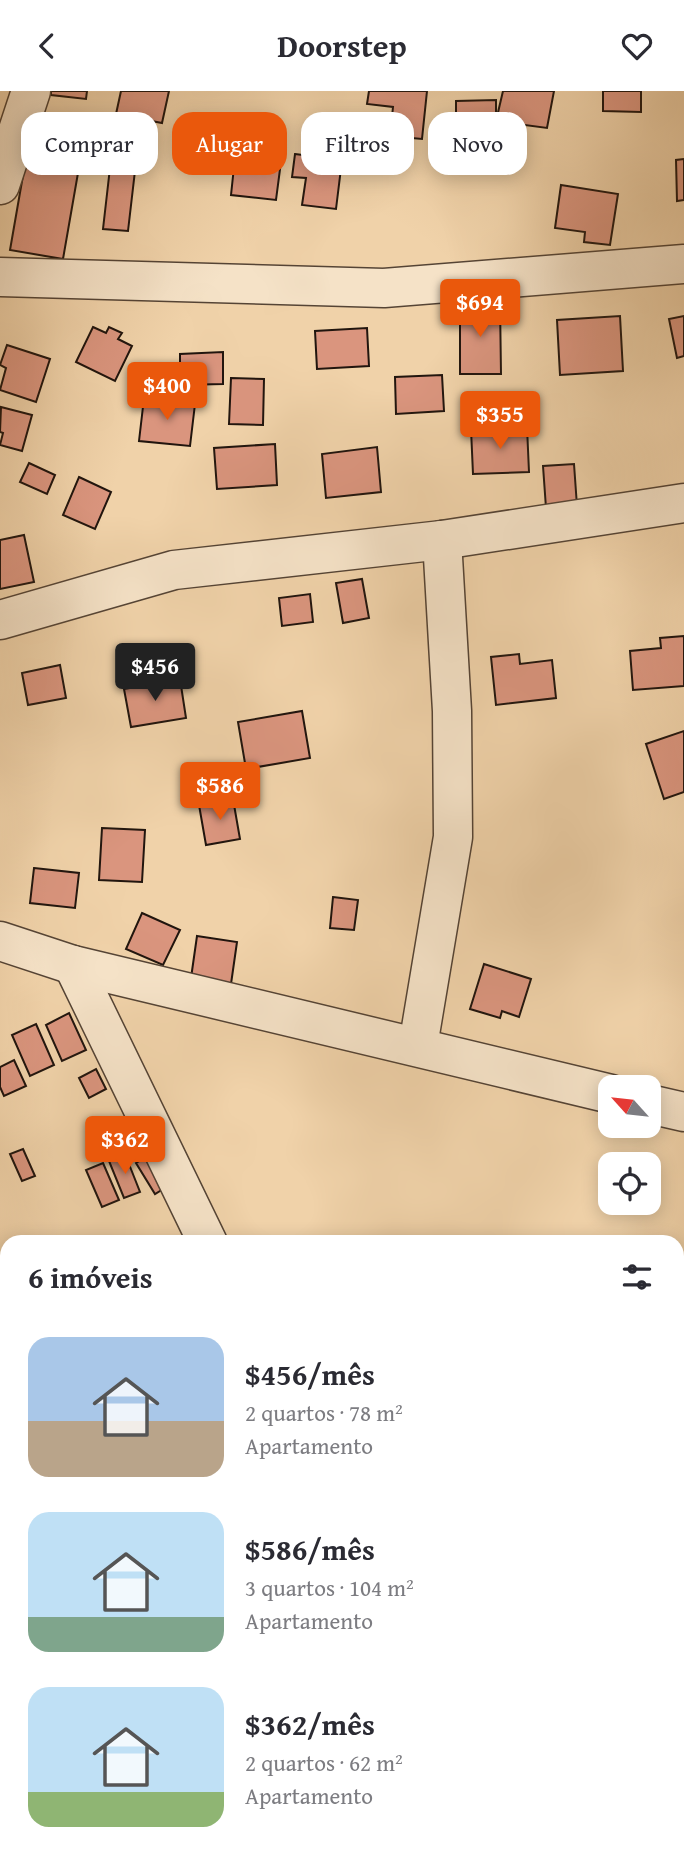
<!DOCTYPE html>
<html lang="pt">
<head>
<meta charset="utf-8">
<style>
  :root { --surface:#fff; --page:#f2f2f3; --text:#2b2b33; --muted:#7c7c81; --accent:#ea580c }
  body { margin:0; font-family:"Gentium Book Plus",serif; background:var(--page); color:var(--text); height:100vh; display:flex; flex-direction:column; font-size:26px; white-space:nowrap }
  * { box-sizing:border-box; margin:0 }
  p { font-size:23px; color:var(--muted) }
  .icon { flex:none; width:38px; height:38px; fill:none; stroke:currentColor; stroke-width:2; stroke-linecap:round; stroke-linejoin:round }
  .map { position:relative; flex:1; overflow:hidden }
  .panel { position:absolute; left:0px; top:1144px; width:684px; height:625px; display:flex; flex-direction:column; background:var(--surface); border-radius:21px 21px 0 0; box-shadow:0 4px 18px #0003 }
  .panel>* { flex:none }
  .hud { position:absolute; left:21px; top:21px; width:642px; height:63px; display:flex; gap:14px }
  .needle { width:46px; rotate:297deg }
  .controls { position:absolute; left:598px; top:984px; display:grid; gap:14px }
  .controls a { display:grid; place-items:center; width:63px; height:63px; border-radius:14px; background:var(--surface); box-shadow:0 4px 18px #0003; font-size:35px }
  .price { position:absolute; translate:-50% -60px; padding:0 16px; border-radius:7px; background:var(--accent); color:#fff; font-size:23px; line-height:46px; filter:drop-shadow(0 2px 4px #0008) }
  .price::after { content:''; position:absolute; left:50%; top:42px; width:21px; height:16px; margin-left:-10px; background:inherit; clip-path:polygon(0 0,100% 0,50% 100%) }
  .price.active { background:#222; color:#fff }
  ul { padding:0; list-style:none }
  li { display:flex; align-items:center; gap:21px; height:175px; padding:0 28px }
  li span { display:grid; place-items:center; flex:none; width:196px; height:140px; border-radius:21px; color:#555 }
  li>.icon { margin-inline-start:auto }
  span .icon { width:84px; height:84px; fill:#fffc; stroke-width:1 }
  li b { font-size:30px }
  h2 { display:flex; justify-content:space-between; align-items:center; height:84px; padding:0 28px; font-size:30px }
  .pill { padding:0 24px; border-radius:21px; background:var(--surface); box-shadow:0 4px 18px #0003; font-size:24px; line-height:63px }
  .pill.active { background:var(--accent); color:#fff }
  header { display:flex; justify-content:space-between; align-items:center; height:91px; padding:0 28px; background:var(--surface); font-size:32px; font-weight:600 }
  .map>svg:first-child { display:block }
  .building { fill:#da957e; stroke:#21150e; stroke-width:2 }
  .lines { fill:none; stroke-linecap:round; stroke-linejoin:round }
  .minor-casing { stroke:#554435; stroke-width:41 }
  .minor { stroke:#f5e2c7; stroke-width:38 }
</style>
</head>
<body>
<header><svg class="icon" aria-label="back" viewBox="0 0 24 24"><path d="M15 5l-7 7 7 7"/></svg>Doorstep<svg class="icon" aria-label="heart" viewBox="0 0 24 24"><path d="M12 20l-8-8c-3-5 5-10 8-4 3-6 11-1 8 4z"/></svg></header>
<div class="map">
<svg width="684" height="1768" viewBox="0 0 684 1768">
  <rect width="100%" height="100%" fill="#f0d2a9"/>
  <filter id="stains"><feTurbulence type="fractalNoise" baseFrequency=".00286" numOctaves="4"/><feColorMatrix values="0 0 0 0 .2 0 0 0 0 .09 0 0 0 0 .02 0 0 0 .5 -.17"/></filter>
  <radialGradient id="worn" r=".72"><stop offset=".6" stop-color="#630" stop-opacity="0"/><stop offset="1" stop-color="#630" stop-opacity=".3"/></radialGradient>
  <!-- building -->
  <g class="building">
    <path d="M51,0H87L86,8L51,4Z"/>
    <path d="M121,0H169L162,32L116,23Z"/>
    <path d="M369,0H427L422,48L390,45L393,16L367,13Z"/>
    <path d="M503,0H554L547,37L496,30Z"/>
    <path d="M603,0H641V21L603,20Z"/>
    <path d="M496,9V30H509V43H491V50H456V10Z"/>
    <path d="M29,50L82,59L63,168L10,159Z"/>
    <path d="M236,57L282,63L276,109L231,104Z"/>
    <path d="M295,63L342,69L336,118L302,114L306,87L292,86Z"/>
    <path d="M111,68L136,71L128,140L103,138Z"/>
    <path d="M684,68V109L677,110L676,69Z"/>
    <path d="M561,94L618,103L610,154L584,151L585,141L555,137Z"/>
    <path d="M460,212H500L501,283H460Z"/>
    <path d="M620,225L623,280L560,284L557,229Z"/>
    <path d="M684,225V265L677,267L669,228Z"/>
    <path d="M93,236L106,242L109,236L122,242L118,248L132,255L115,290L76,271Z"/>
    <path d="M367,237L369,275L317,278L315,240Z"/>
    <path d="M7,254L50,268L36,311L0,299L6,277L0,274Z"/>
    <path d="M223,261V293L180,294V263Z"/>
    <path d="M442,284L444,320L396,323L395,286Z"/>
    <path d="M231,287L264,288L263,334L229,333Z"/>
    <path d="M144,307L195,313L190,355L139,350Z"/>
    <path d="M1,316L32,324L22,360L0,354L3,342L0,341Z"/>
    <path d="M527,336L529,381L473,383L471,338Z"/>
    <path d="M275,353L277,394L217,398L214,357Z"/>
    <path d="M377,356L381,401L326,407L322,363Z"/>
    <path d="M29,372L55,384L47,403L20,391Z"/>
    <path d="M574,373L577,415L546,417L543,375Z"/>
    <path d="M79,386L111,401L95,438L63,424Z"/>
    <path d="M24,444L34,491L0,498V449Z"/>
    <path d="M362,488L369,527L343,532L336,492Z"/>
    <path d="M310,503L313,531L282,535L279,507Z"/>
    <path d="M684,545V595L633,599L630,560L661,557L660,547Z"/>
    <path d="M519,563L520,573L552,569L556,607L496,614L491,566Z"/>
    <path d="M60,574L66,607L28,614L22,582Z"/>
    <path d="M180,588L186,627L131,636L124,598Z"/>
    <path d="M302,620L310,667L246,678L238,631Z"/>
    <path d="M684,640V701L664,708L646,653Z"/>
    <path d="M233,708L240,748L206,754L199,714Z"/>
    <path d="M102,737L145,739L142,791L99,789Z"/>
    <path d="M34,777L79,782L75,817L30,812Z"/>
    <path d="M333,806L358,809L354,839L330,837Z"/>
    <path d="M142,822L180,839L163,874L126,858Z"/>
    <path d="M197,845L237,851L230,900L190,894Z"/>
    <path d="M484,873L531,888L519,926L502,920L500,927L470,918Z"/>
    <path d="M69,922L86,959L62,970L46,934Z"/>
    <path d="M36,933L54,974L30,985L12,944Z"/>
    <path d="M14,969L26,995L4,1005L0,996V976Z"/>
    <path d="M96,978L106,998L89,1007L79,987Z"/>
    <path d="M23,1058L35,1085L22,1090L10,1063Z"/>
    <path d="M125,1063L140,1101L124,1107L109,1070Z"/>
    <path d="M150,1064L168,1095L155,1103L136,1072Z"/>
    <path d="M103,1072L119,1109L102,1116L86,1079Z"/>
    <path d="M677,1658L684,1679V1697L677,1699Z"/>
    <path d="M684,1723V1742L677,1744V1726Z"/>
    <path d="M684,1750V1768H673L671,1762H677V1752Z"/>
    <path d="M464,1762H481L483,1768H456Z"/>
    <path d="M544,1762H585L587,1768H546Z"/>
    <path d="M643,1762H667L669,1767L646,1768Z"/>
  </g>
  <g class="lines">
    <!-- minor casing -->
    <g class="minor-casing">
      <g id="minor">
        <path d="M0,94L31,0"/>
        <path d="M0,186L384,197L684,173"/>
        <path d="M0,529L174,479L442,449L684,412"/>
        <path d="M0,850L73,874L611,1003"/>
        <path d="M73,874L208,1152"/>
        <path d="M418,955L453,746L452,620L442,449"/>
        <path d="M649,1013L684,1021"/>
        <path d="M677,1610L684,1609"/>
        <path d="M497,1762L499,1768"/>
      </g>
    </g>
    <!-- minor -->
    <use href="#minor" class="minor"/>
  </g>
  <rect width="100%" height="100%" filter="url(#stains)"/>
  <rect width="100%" height="100%" fill="url(#worn)"/>
</svg>
<div class="controls">
<a><svg class="needle" viewBox="-14 -14 28 28"><path d="M0-13l5 13h-10z" fill="#e53935"/><path d="M0 13l5-13h-10z" fill="#7c7c81"/></svg></a>
<a><svg class="icon" aria-label="locate" viewBox="0 0 24 24"><circle cx="12" cy="12" r="6"/><path d="M12 2v4M12 18v4M2 12h4M18 12h4"/></svg></a>
</div>
<b class="price" style="left:480px;top:248px">$694</b>
<b class="price" style="left:167px;top:331px">$400</b>
<b class="price" style="left:500px;top:360px">$355</b>
<b class="price active" style="left:155px;top:612px">$456</b>
<b class="price" style="left:220px;top:731px">$586</b>
<b class="price" style="left:125px;top:1085px">$362</b>
<div class="hud">
<a class="pill">Comprar</a>
<a class="pill active">Alugar</a>
<a class="pill">Filtros</a>
<a class="pill">Novo</a>
</div>
<section class="panel">
<h2>6 imóveis<svg class="icon" aria-label="filters" viewBox="0 0 24 24"><path d="M4 7h16M4 17h16"/><circle cx="9" cy="7" r="2"/><circle cx="15" cy="17" r="2"/></svg></h2>
<ul>
<li><span style="background:linear-gradient(#a9c7e8 60%,#b9a48a 0)"><svg class="icon" aria-label="home" viewBox="0 0 24 24"><path d="M3 11l9-7 9 7M6 9v11h12V9"/></svg></span><div><b>$456/mês</b><p>2 quartos · 78 m²</p><p>Apartamento</p></div></li>
<li><span style="background:linear-gradient(#bfe0f5 75%,#7fa58c 0)"><svg class="icon" aria-label="home" viewBox="0 0 24 24"><path d="M3 11l9-7 9 7M6 9v11h12V9"/></svg></span><div><b>$586/mês</b><p>3 quartos · 104 m²</p><p>Apartamento</p></div></li>
<li><span style="background:linear-gradient(#bfe0f5 75%,#8fb573 0)"><svg class="icon" aria-label="home" viewBox="0 0 24 24"><path d="M3 11l9-7 9 7M6 9v11h12V9"/></svg></span><div><b>$362/mês</b><p>2 quartos · 62 m²</p><p>Apartamento</p></div></li>
</ul>
</section>
</div>
</body>
</html>
